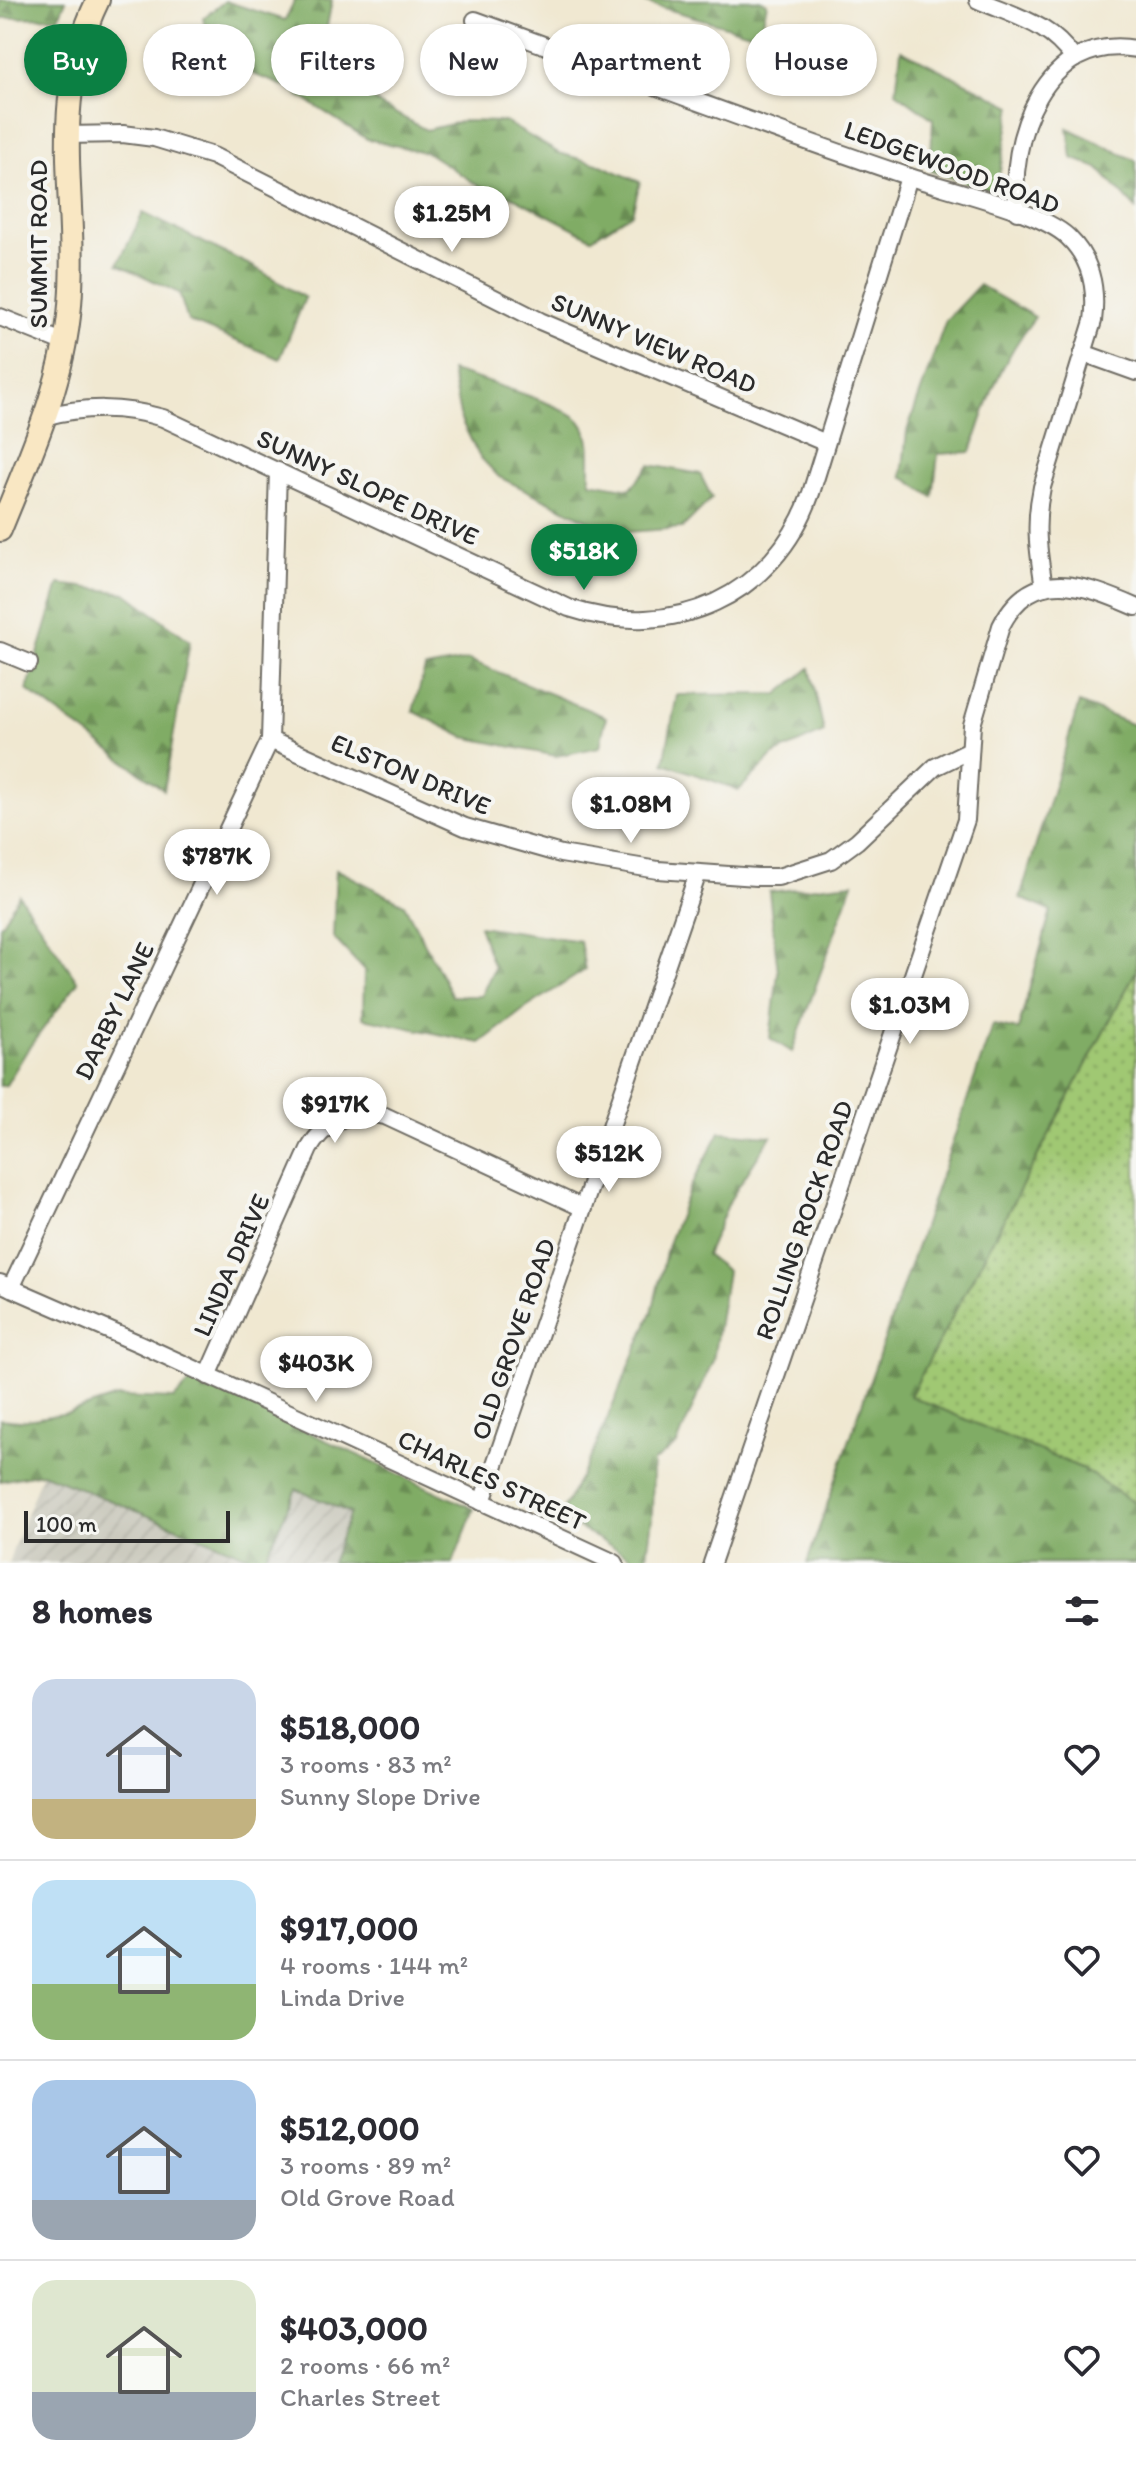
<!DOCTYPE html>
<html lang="en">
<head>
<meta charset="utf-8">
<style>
  :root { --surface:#fff; --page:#f7f7f7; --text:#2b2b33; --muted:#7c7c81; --line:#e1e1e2; --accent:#0b8043 }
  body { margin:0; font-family:Itim,sans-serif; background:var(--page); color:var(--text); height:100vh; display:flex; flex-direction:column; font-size:30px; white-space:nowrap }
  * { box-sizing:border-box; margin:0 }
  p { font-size:26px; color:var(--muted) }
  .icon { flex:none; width:44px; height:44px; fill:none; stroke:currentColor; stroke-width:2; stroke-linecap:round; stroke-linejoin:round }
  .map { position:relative; height:1563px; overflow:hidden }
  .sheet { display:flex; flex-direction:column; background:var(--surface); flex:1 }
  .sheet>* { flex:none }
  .guide { position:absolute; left:24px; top:24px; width:1088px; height:72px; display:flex; gap:16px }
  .scale { position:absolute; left:24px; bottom:20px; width:206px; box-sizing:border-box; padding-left:8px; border:4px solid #2b2b2b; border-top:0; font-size:22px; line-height:28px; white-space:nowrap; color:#2b2b2b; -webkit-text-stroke:6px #f6f6f2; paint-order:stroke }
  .price { position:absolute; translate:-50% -68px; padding:0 18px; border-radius:28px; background:#fff; color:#222; font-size:26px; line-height:52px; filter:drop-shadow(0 2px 4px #0008) }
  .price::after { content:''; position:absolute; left:50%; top:48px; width:24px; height:18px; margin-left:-12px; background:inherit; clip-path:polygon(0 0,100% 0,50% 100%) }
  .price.selected { background:var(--accent); color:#fff }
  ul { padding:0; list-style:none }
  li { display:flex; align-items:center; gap:24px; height:200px; padding:0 32px }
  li+li { border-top:2px solid var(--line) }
  li span { display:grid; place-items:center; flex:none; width:224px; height:160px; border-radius:24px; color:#555 }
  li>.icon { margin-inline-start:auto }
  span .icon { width:96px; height:96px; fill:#fffc; stroke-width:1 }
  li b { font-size:34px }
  h2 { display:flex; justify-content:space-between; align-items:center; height:96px; padding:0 32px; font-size:34px }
  .pill { padding:0 28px; border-radius:36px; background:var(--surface); box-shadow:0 2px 6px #0004; font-size:28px; line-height:72px }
  .pill.selected { background:var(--accent); color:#fff }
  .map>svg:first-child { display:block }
  .industrial { fill:url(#industrial-furrows) }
  .grass { fill:url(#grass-dots); stroke:#667a4f; stroke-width:2 }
  .forest { fill:url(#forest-firs); stroke:#566c48; stroke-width:2 }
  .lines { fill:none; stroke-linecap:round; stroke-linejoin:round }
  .minor-casing { stroke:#706d65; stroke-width:20 }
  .secondary-casing { stroke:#706d65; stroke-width:26 }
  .minor { stroke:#fff; stroke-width:16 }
  .secondary { stroke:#f9e7c3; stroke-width:22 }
  .labels { text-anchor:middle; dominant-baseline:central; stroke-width:8; stroke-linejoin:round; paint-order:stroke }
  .street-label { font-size:26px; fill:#2b2b2b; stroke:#f6f6f2 }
</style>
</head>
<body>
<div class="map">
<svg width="1136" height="1563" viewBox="0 0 1136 1563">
  <defs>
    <pattern id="industrial-furrows" width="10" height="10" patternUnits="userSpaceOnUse" patternTransform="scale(2)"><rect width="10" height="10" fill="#c6c5b8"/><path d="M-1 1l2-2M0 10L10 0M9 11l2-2" fill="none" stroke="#aaa99e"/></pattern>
    <pattern id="grass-dots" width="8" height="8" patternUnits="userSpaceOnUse" patternTransform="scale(2)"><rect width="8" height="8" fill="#a0c873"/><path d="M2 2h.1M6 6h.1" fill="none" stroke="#83a35f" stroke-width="1.8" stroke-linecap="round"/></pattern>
    <pattern id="forest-firs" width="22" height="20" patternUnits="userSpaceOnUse" patternTransform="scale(2)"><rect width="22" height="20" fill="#80ac65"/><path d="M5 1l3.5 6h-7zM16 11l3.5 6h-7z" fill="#698c53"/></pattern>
  </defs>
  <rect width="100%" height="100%" fill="#f6f6f2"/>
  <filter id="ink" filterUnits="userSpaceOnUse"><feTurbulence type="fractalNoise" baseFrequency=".0125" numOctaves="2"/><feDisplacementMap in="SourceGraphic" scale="16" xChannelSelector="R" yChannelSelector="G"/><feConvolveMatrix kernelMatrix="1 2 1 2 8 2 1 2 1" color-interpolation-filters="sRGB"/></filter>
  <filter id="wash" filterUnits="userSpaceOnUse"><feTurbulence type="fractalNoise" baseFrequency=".006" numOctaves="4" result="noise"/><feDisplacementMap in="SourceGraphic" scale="32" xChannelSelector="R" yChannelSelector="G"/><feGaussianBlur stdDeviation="1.8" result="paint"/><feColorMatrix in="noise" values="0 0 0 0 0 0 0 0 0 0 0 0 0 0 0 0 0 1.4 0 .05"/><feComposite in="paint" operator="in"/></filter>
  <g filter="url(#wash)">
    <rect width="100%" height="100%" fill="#f0e8d1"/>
    <!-- industrial -->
    <path class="industrial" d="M42,1473L262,1562L296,1489L351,1513L331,1563H8Z"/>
    <!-- grass -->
    <path class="grass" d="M1136,971V1504L1081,1468L910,1396Z"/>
    <!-- forest -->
    <g class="forest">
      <path d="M0,0H66L59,17L0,18Z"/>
      <path d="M295,0H332L323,48L351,80L380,105L426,130L464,121L505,122L559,153L601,165L640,182L632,213L592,238L513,197L479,186L428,153L367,139L284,86L213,59L203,18L225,1L285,20Z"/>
      <path d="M636,0H760L767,3L760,36Z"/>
      <path d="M901,50L1012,106L996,192L930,171L933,119L896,92Z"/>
      <path d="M1068,128L1136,161V209L1098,168L1072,158Z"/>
      <path d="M143,213L254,267L305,298L280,359L188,321L179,293L118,264Z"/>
      <path d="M979,285L1035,317C1000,363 988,398 971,452L938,454L933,497L902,476L907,431L946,320Z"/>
      <path d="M451,371C475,378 566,405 580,421C594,438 589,462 590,482L630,489L650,465L700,474L712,498L682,528L614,533L499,477L479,456L461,420Z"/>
      <path d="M59,584L126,593L190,641L164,790L27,690Z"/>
      <path d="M469,660L606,717L600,747L556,756L464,737L413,711L425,668Z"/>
      <path d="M810,668L824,732L775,754L739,790L664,763L677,695L778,694Z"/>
      <path d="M1079,703L1136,726V971L910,1396L1081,1468L1136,1504V1563H807L993,1025L1018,1030L1051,911L1020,898Z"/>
      <path d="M336,869L404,904L452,996H481L494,968L479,926L580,941L585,970L523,1010L480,1043L363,1018L364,970L333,937Z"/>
      <path d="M853,883L792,1052L770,1038L778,972L769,892Z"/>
      <path d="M19,895L78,982L28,1049L6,1085L0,1086V926Z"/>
      <path d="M720,1132L771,1136L730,1200L706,1255L727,1271L713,1360L677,1444L653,1462L652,1519L646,1563H642L559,1517L593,1453L652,1312L668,1244L690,1188Z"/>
      <path d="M194,1379L474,1509L453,1563H331L350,1513L296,1489L263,1562L42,1473L0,1481V1419L21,1421L68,1413L117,1397L174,1399Z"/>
    </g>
  </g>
  <g filter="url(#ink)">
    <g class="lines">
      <!-- minor casing -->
      <g class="minor-casing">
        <g id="minor">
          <path d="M978,0C1017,17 1049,23 1074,59"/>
          <path d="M475,20C619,72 764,128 910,177C949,190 1041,211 1068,237C1092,260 1097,290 1093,321L1042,487C1034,524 1038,550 1044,587"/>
          <path d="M66,135L123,134L154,138L213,156L540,321L826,443"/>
          <path d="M1017,212C1007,139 1045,32 1136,49"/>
          <path d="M0,317L65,343"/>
          <path d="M1083,353L1136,372"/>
          <path d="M43,417C85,406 122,406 163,418L569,608C672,642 775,597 811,493L909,177"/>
          <path d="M0,651L29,663"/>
          <path d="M270,740L465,827L561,854L658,870L757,877H778L831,860L857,841L935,767L970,750"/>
          <path d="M0,1283L140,1344L615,1563"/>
          <path d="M11,1288L270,740L278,471"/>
          <path d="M208,1376L309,1149C326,1120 352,1109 385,1116L583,1208"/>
          <path d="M482,1502L698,873"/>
          <path d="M712,1563L966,820L972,725L1001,626C1032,564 1085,585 1136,607"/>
        </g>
      </g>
      <!-- secondary casing -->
      <g class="secondary-casing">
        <path id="secondary" d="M0,530C29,458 64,383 70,305C79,196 46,106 98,0"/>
      </g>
      <!-- minor -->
      <use href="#minor" class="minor"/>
      <!-- secondary -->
      <use href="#secondary" class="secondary"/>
    </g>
  </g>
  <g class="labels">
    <!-- street labels -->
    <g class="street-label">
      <text transform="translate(952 167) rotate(20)">LEDGEWOOD ROAD</text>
      <text transform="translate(38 244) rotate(-90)">SUMMIT ROAD</text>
      <text transform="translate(654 343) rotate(23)">SUNNY VIEW ROAD</text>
      <text transform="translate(368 487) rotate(25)">SUNNY SLOPE DRIVE</text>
      <text transform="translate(411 774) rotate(23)">ELSTON DRIVE</text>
      <text transform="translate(114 1011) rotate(-64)">DARBY LANE</text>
      <text transform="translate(804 1220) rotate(-71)">ROLLING ROCK ROAD</text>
      <text transform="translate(231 1265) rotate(-66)">LINDA DRIVE</text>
      <text transform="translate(513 1339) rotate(-71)">OLD GROVE ROAD</text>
      <text transform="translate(492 1480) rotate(25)">CHARLES STREET</text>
    </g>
  </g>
</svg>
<div class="scale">100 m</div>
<b class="price" style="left:452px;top:254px">$1.25M</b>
<b class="price selected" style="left:584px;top:592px">$518K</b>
<b class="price" style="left:631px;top:845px">$1.08M</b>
<b class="price" style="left:217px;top:897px">$787K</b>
<b class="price" style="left:910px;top:1046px">$1.03M</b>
<b class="price" style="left:335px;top:1145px">$917K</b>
<b class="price" style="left:609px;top:1194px">$512K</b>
<b class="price" style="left:316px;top:1404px">$403K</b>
<div class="guide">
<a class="pill selected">Buy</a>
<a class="pill">Rent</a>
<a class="pill">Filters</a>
<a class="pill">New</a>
<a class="pill">Apartment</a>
<a class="pill">House</a>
</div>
</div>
<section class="sheet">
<h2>8 homes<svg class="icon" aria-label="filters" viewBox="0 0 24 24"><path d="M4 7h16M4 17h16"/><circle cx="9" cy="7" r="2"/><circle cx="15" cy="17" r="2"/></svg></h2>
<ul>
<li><span style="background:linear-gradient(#c9d6e8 75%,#c2b280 0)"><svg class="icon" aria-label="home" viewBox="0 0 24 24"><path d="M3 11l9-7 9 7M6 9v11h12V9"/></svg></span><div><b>$518,000</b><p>3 rooms · 83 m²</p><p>Sunny Slope Drive</p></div><svg class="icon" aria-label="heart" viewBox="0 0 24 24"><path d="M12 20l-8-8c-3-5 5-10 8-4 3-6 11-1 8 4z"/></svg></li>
<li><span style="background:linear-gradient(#bfe0f5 65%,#8fb573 0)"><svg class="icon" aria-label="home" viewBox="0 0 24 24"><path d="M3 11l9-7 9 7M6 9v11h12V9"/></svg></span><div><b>$917,000</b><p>4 rooms · 144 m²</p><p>Linda Drive</p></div><svg class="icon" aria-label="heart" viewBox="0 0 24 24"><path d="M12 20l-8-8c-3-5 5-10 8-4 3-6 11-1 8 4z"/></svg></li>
<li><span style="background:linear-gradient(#a9c7e8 75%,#9aa5b1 0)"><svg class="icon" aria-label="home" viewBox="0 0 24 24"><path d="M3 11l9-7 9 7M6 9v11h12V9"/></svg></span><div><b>$512,000</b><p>3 rooms · 89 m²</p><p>Old Grove Road</p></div><svg class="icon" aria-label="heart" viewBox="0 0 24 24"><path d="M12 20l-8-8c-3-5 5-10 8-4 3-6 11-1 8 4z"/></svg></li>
<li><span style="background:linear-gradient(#dfe7d0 70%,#9aa5b1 0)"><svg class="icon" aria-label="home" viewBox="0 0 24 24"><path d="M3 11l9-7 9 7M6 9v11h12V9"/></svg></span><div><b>$403,000</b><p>2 rooms · 66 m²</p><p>Charles Street</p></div><svg class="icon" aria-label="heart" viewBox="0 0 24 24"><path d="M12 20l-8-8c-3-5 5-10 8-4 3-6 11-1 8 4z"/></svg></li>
</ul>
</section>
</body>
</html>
